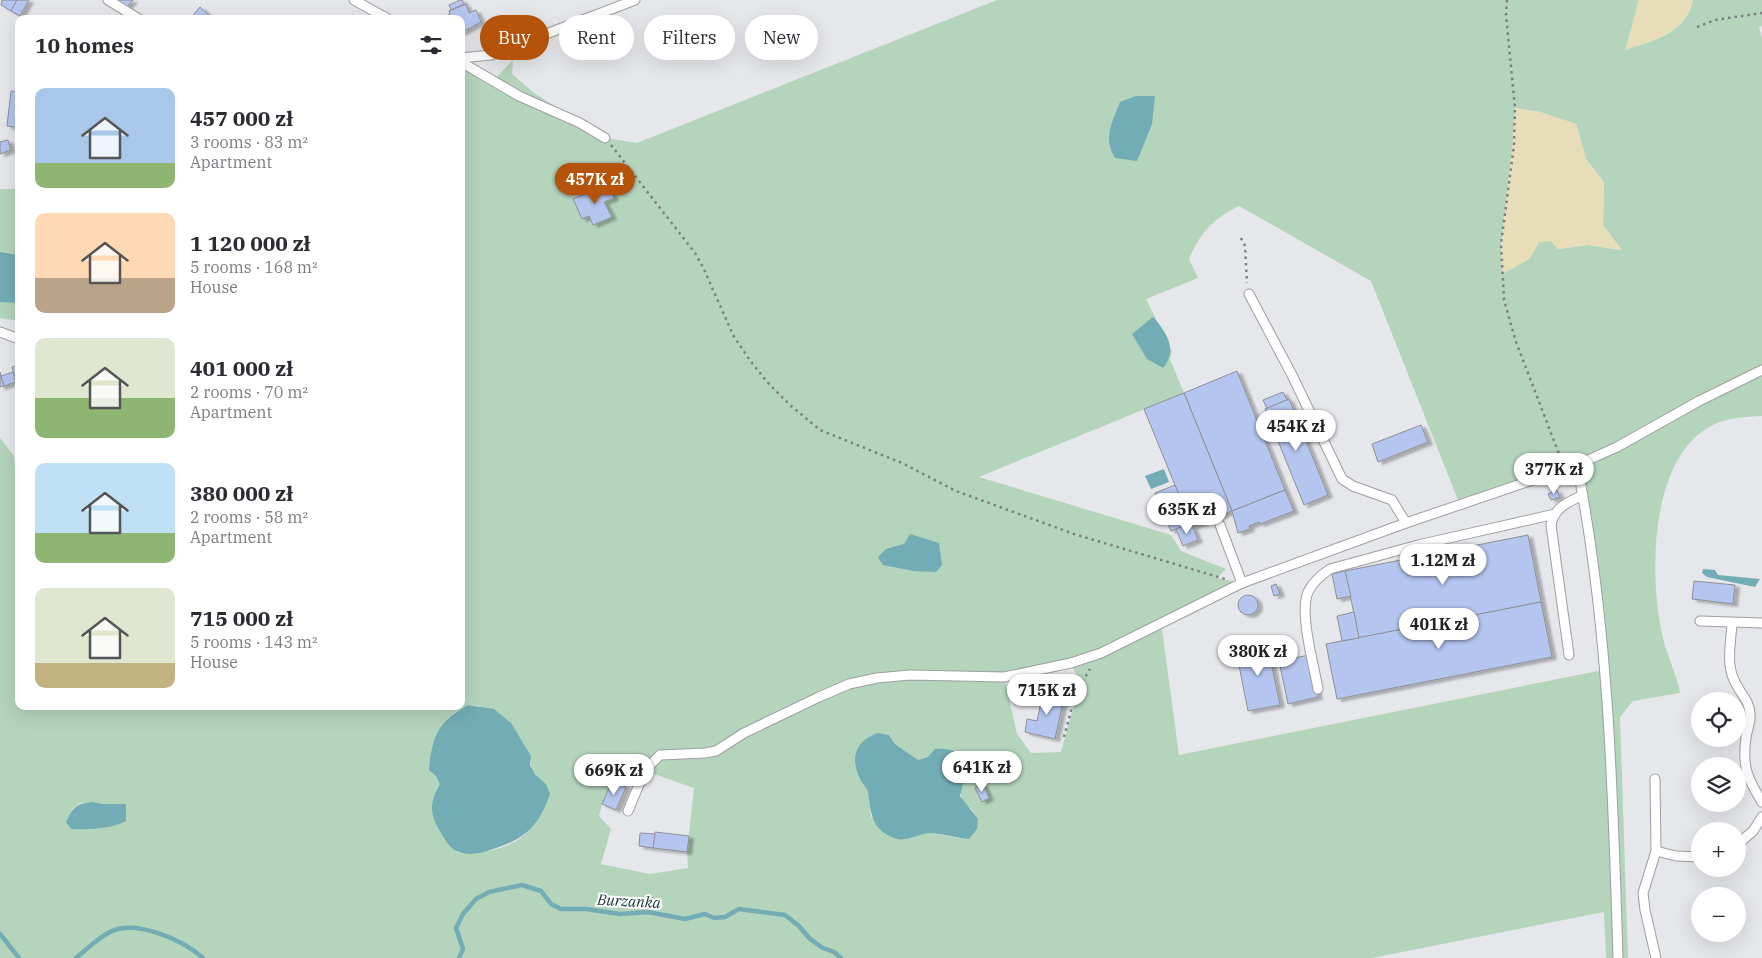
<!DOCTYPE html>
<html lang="en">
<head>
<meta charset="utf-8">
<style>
  :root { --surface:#fff; --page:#f2f2f3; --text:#2b2b33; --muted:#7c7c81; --accent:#b45309 }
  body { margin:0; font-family:"IBM Plex Serif",serif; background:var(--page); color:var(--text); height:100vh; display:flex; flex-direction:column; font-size:19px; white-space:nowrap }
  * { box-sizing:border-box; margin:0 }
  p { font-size:16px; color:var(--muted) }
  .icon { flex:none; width:28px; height:28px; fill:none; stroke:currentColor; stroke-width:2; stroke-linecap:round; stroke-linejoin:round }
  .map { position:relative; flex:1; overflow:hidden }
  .sheet { position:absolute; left:15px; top:15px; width:450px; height:695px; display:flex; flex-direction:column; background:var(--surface); border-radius:10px; box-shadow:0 5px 20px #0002 }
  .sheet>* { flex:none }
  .top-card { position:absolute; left:480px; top:15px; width:475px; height:45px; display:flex; gap:10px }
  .controls { position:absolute; left:1691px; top:692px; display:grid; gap:10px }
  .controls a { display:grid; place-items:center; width:55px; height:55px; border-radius:50%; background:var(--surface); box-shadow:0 5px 20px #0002; font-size:25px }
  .price { position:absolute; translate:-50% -42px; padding:0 11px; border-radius:18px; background:#fff; color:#222; font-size:16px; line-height:32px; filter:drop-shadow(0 1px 2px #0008) }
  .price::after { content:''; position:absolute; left:50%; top:30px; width:15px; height:11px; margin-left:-8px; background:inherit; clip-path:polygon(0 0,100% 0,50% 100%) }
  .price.current { background:var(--accent); color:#fff }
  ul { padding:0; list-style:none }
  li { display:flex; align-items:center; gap:15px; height:125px; padding:0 20px }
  li span { display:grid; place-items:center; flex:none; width:140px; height:100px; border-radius:10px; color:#555 }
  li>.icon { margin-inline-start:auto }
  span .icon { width:60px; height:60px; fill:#fffc; stroke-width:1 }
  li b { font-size:21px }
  h2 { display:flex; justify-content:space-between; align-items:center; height:60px; padding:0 20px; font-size:21px }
  .tag { padding:0 18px; border-radius:22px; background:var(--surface); box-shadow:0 5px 20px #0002; font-size:18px; line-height:45px }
  .tag.current { background:var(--accent); color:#fff }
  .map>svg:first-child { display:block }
  .green { fill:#b4d4bb; fill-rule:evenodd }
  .sand { fill:#e7deb9 }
  .water { fill:#72acb5 }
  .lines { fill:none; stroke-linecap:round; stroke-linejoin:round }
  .stream { stroke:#72acb5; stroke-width:4.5 }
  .building { fill:#b4c5ef; stroke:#8f9094; filter:url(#shadow) }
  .lane-casing { stroke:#9e9fa3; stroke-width:11 }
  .path { stroke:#7e8082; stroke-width:2.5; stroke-dasharray:2.5 4; stroke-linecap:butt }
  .lane { stroke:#fff; stroke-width:9 }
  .labels { text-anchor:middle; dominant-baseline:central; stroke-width:4; stroke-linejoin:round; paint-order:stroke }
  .water-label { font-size:15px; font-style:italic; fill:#143237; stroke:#fff }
</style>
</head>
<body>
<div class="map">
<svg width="1762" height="958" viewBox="0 0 1762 958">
  <defs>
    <filter id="shadow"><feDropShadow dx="4.5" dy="2.5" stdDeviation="1" flood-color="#0004"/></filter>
  </defs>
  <rect width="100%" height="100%" fill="#e5e7eb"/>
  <!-- green -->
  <g class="green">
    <path d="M997,0H1639L1626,49C1655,40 1685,34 1693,0H1762V26L1759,27L1762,38V416C1745,417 1729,417 1713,425C1647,457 1648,586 1665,646C1670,662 1677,676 1680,693L1633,701L1620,717L1628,958H1606L1604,912L1372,958H0V438L14,456L15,468L19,474V706H461V62L494,80L513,60L512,74L534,93L605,138L637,143ZM1515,108L1540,112L1576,124L1586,159L1604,182L1603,225L1621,250L1588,245L1558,249L1551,241L1539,242L1529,259L1502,274L1501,244L1514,145ZM1239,206L1371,281L1460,505L1577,465L1603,670L1179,755L1161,622L1242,583L1217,578L1226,569L1181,551L1171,535L979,477L1184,393L1170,359L1172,351L1146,299L1198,278L1189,259C1200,233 1214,218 1239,206ZM1071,663L1080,683L1061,752L1031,753L1017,734L1004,677ZM468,705L479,706L531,756C529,770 536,775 546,784C542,794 529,831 523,836C509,849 475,856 457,852L436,791L441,784L436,776L453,714ZM889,735L895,744L918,760L928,758L969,773C959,790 956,797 973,811L959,838L931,833L871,817L868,790L860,779L855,759ZM634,767L694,788L687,852L688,868L650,874L601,864L611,829L599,816L602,804L612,781L626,787ZM93,802L103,804H126L105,827L89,830L72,809L80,803Z"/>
    <path d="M0,189H19V321L0,318Z"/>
  </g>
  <!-- sand -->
  <g class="sand">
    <path d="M1639,0H1693C1685,33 1654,41 1625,50Z"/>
    <path d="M1515,108L1540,112L1576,124L1586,159L1604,182L1603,225L1622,250L1588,245L1558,249L1551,241L1539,242L1529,259L1502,274C1500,219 1513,164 1515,108Z"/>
  </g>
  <!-- water -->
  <g class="water">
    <path d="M1136,96H1155L1152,124L1137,161L1115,158C1103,137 1112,123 1120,102Z"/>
    <path d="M0,252L19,255V303L0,302Z"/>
    <path d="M1153,317C1167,333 1178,350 1163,368L1147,359L1132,334Z"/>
    <path d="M1164,469L1169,482L1151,489L1145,476Z"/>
    <path d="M910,534L939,543L942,565L936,572L914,571L883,565L878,557L886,549L904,544Z"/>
    <path d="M1703,569L1715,570L1718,575L1760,579L1755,587L1707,577L1702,573Z"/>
    <path d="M468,705L494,709L511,723L531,756L530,765L535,774L546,784L550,794C539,826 525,839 493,849C482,853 470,856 459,852C452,850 446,842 443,836C430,816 428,805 440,784L436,776L429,770C432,736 438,722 468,705Z"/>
    <path d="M877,733L889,735L895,744L918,760L928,757L935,749C955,747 964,755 969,773L963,784L960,796L978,819L977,829L969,839C957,838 944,834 931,833C920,833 905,843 894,838C871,829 871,813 868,792C867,787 862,784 860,779C850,757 855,742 877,733Z"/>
    <path d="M93,802L103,804H126V821C109,829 90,830 71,829L66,822C73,807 77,803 93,802Z"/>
  </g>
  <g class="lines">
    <!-- stream -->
    <g class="stream">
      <path d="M0,934L19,958"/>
      <path d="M76,958C87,949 98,938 110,932C136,919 183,940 203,958"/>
      <path d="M459,958L463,949L456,928L463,914L476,899L489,892L522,885L541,891L551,904L561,909H586L620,914L648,912L685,919L705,914L714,918L725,917L739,909L785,915L799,926L810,939L823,948L834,952L841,958"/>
    </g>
  </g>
  <!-- building -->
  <g class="building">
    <path d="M2,0H17L11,11L1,5Z"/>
    <path d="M17,0H29L20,16L11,11Z"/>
    <path d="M117,0H133L126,8Z"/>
    <path d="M460,0H462L464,4L451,10L449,5Z"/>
    <path d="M466,4L469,13L476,10L481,22L461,33V19H447L446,16L450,14L449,11Z"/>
    <path d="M200,7L213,19H190Z"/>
    <path d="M508,26L510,31L498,35L497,30Z"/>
    <path d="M11,91L19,92V128L7,126Z"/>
    <path d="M8,140L11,150L0,154V142Z"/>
    <path d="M608,185L614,198L604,202L612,217L593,225L589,216L582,219L573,199Z"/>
    <path d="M19,365V381L16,382L12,367Z"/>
    <path d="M1237,371L1285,490L1232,511L1184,393Z"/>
    <path d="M0,372L4,386L0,387Z"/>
    <path d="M13,372L16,382L4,386L1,376Z"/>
    <path d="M1283,392L1287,400L1267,409L1263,400Z"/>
    <path d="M1184,393L1232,511L1192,527L1144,409Z"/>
    <path d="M1289,399L1328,495L1304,505L1265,409Z"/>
    <path d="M1421,425L1428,442L1378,462L1372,444Z"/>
    <path d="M1175,485L1191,523L1171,531L1155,493Z"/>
    <path d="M1285,490L1294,511L1260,524L1259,522L1249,526L1250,529L1238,533L1232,511Z"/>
    <path d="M1557,490L1560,497L1551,500L1548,494Z"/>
    <path d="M1191,523L1198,540L1183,546L1176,529Z"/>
    <path d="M1528,535L1541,602L1359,638L1345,571Z"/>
    <path d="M1345,571L1351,596L1337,599L1332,574Z"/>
    <path d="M1694,581L1735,585L1733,604L1692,599Z"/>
    <path d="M1276,584L1280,594L1274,596L1271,586Z"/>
    <circle cx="1248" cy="605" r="10"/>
    <path d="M1541,602L1552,657L1337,699L1326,644Z"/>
    <path d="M1354,612L1359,638L1342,641L1337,616Z"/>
    <path d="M1267,643L1280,705L1248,711L1236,650Z"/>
    <path d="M1309,655L1318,697L1288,704L1279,661Z"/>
    <path d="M1039,692L1064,697L1055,739L1025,732L1027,719L1037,721L1041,702L1038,701Z"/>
    <path d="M612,781L626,787L616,810L602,804Z"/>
    <path d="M983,784L989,798L982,802L975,788Z"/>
    <path d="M655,832L689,836L687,852L653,848Z"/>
    <path d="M640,833L655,834L653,848L639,846Z"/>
  </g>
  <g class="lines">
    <!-- lane casing -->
    <g class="lane-casing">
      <g id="lane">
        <path d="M108,0L139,19"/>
        <path d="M354,0L388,19"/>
        <path d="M461,58L491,55L635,0"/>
        <path d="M461,62L519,96L580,123L605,138"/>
        <path d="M1249,294L1292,375L1342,479L1353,486L1392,500L1406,523"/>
        <path d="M0,332L19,339"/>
        <path d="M1577,465L1617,447L1699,401L1762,370"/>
        <path d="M1220,525L1242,583"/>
        <path d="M1700,621L1762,623"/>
        <path d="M1732,623C1731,642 1726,663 1734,680C1739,692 1750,701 1750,714C1751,722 1747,730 1746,737C1742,766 1747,778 1762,802"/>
        <path d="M1569,655L1551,525C1554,507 1569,502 1583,495"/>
        <path d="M1318,689C1314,665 1299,614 1308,592C1313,582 1321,575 1330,569L1418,545L1555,514"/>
        <path d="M1655,779L1656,851L1643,893L1645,910L1656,958"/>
        <path d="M628,811L645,770L660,755L705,753L716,751L744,733L819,697L849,684L877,678L910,675L1004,677L1071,663L1101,653L1242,583L1406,523L1577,465C1609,626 1613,795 1618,958"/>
        <path d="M1738,844L1753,831L1762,817"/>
        <path d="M1656,851L1676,856L1700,857"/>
      </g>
    </g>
    <!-- path -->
    <g class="path">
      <path d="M1507,0L1506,15L1515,108L1514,145L1501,244L1504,300L1516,342L1561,459"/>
      <path d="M1697,27L1715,20L1762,13"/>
      <path d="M611,145L695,253L703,267L733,335L749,359L767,382L790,405L820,430L902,463L956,491L1074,534L1225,579"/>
      <path d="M1241,238L1245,246L1247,283"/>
      <path d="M1064,737L1076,692L1090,669"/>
    </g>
    <!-- lane -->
    <use href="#lane" class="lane"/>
  </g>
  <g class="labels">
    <!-- water labels -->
    <g class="water-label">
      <text transform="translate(629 901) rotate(3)">Burzanka</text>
    </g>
  </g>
</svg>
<div class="controls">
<a><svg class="icon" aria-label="locate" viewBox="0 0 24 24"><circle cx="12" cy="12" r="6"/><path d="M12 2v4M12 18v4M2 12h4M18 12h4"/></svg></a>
<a><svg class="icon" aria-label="layers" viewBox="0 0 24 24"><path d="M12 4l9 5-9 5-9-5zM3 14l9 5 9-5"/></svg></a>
<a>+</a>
<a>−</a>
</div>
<b class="price current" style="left:595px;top:205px">457K zł</b>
<b class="price" style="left:1296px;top:452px">454K zł</b>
<b class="price" style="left:1554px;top:495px">377K zł</b>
<b class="price" style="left:1187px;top:535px">635K zł</b>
<b class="price" style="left:1443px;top:586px">1.12M zł</b>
<b class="price" style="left:1439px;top:650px">401K zł</b>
<b class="price" style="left:1258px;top:677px">380K zł</b>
<b class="price" style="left:1047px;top:716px">715K zł</b>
<b class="price" style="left:982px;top:793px">641K zł</b>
<b class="price" style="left:614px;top:796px">669K zł</b>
<div class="top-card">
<a class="tag current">Buy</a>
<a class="tag">Rent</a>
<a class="tag">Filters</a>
<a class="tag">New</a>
</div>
<section class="sheet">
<h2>10 homes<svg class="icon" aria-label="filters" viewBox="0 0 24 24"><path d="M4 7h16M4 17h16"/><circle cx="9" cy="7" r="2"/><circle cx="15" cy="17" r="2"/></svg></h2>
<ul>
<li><span style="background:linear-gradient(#a9c7e8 75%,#8fb573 0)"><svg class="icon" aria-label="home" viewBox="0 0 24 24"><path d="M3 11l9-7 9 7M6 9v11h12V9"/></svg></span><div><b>457 000 zł</b><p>3 rooms · 83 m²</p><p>Apartment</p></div></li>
<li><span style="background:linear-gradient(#ffd9b3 65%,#b9a48a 0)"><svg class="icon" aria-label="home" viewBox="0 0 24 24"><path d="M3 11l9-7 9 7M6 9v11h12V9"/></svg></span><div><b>1 120 000 zł</b><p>5 rooms · 168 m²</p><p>House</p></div></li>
<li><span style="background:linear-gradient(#dfe7d0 60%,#8fb573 0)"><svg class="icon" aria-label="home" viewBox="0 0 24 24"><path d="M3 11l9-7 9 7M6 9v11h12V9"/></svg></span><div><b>401 000 zł</b><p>2 rooms · 70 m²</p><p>Apartment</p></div></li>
<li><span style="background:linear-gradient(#bfe0f5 70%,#8fb573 0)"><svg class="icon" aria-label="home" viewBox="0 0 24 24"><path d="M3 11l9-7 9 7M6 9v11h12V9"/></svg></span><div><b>380 000 zł</b><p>2 rooms · 58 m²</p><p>Apartment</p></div></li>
<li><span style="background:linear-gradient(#dfe7d0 75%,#c2b280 0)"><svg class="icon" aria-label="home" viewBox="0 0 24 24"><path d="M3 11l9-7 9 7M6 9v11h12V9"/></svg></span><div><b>715 000 zł</b><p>5 rooms · 143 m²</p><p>House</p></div></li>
</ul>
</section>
</div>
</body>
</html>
